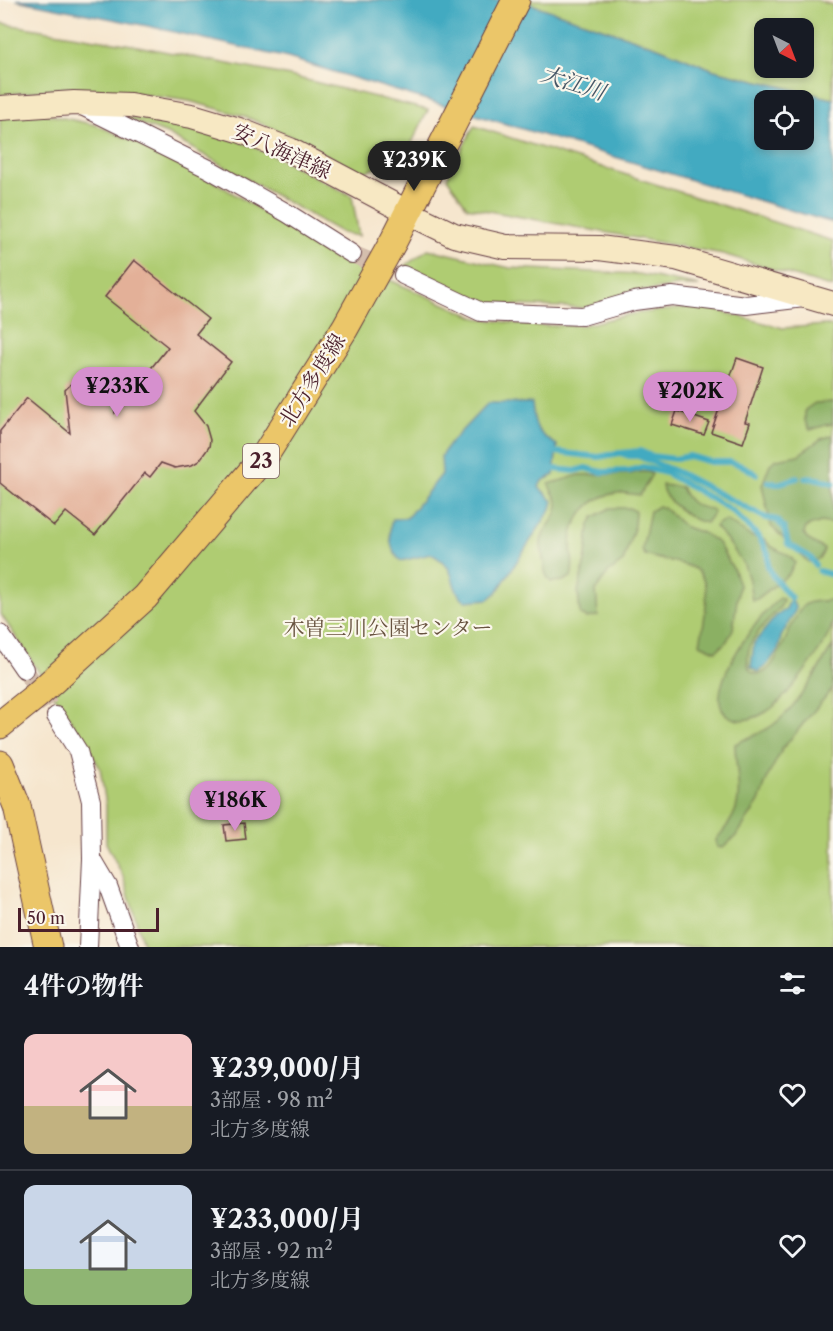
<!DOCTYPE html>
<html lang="ja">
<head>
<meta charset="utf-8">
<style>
  :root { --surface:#171b24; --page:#242831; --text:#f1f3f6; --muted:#9ea1a6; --line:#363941; --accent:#d690ce }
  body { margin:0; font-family:"Libre Caslon Text","Noto Serif JP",serif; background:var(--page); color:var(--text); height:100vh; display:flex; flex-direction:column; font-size:22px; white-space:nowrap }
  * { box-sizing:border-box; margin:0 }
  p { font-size:20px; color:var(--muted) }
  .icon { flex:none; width:33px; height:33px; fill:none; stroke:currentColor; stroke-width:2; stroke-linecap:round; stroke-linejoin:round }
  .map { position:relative; height:947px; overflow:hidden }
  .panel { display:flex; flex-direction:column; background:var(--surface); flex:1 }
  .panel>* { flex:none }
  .needle { width:39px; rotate:138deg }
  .buttons { position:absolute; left:754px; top:18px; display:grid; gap:12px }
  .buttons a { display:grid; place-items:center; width:60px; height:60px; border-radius:12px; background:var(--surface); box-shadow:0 3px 9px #0003; font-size:30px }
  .scale { position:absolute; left:18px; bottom:15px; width:141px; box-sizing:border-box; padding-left:6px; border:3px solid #4a1f2b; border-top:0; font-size:16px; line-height:21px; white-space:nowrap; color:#4a1f2b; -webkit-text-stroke:4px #fbf7ec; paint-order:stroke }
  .price { position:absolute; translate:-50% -51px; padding:0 14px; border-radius:21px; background:var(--accent); color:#111; font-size:20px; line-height:39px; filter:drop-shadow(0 2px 3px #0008) }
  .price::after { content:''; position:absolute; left:50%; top:36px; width:18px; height:14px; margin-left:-9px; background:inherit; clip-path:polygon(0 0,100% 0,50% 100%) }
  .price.on { background:#222; color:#fff }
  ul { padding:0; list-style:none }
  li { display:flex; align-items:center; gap:18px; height:150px; padding:0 24px }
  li+li { border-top:2px solid var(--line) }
  li span { display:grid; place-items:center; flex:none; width:168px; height:120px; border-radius:12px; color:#555 }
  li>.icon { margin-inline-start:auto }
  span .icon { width:72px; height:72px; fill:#fffc; stroke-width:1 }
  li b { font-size:26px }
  h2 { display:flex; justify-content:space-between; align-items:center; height:72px; padding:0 24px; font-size:26px }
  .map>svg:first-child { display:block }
  .green { fill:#afcc72; stroke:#7c764e; stroke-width:1.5; fill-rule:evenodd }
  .forest { fill:#8bb064; stroke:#6a6848; stroke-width:1.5 }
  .water { fill:#42aac1; stroke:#466476; stroke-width:1.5; fill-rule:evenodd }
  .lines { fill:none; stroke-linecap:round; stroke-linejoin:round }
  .stream { stroke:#42aac1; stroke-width:6 }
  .building { fill:#e3b098 }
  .street-tunnel { stroke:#d4bead; stroke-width:18; stroke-dasharray:18 9; stroke-linecap:butt }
  .street-casing { stroke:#643d43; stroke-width:20 }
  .secondary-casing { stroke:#643d43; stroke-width:26 }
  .primary-casing { stroke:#643d43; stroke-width:29 }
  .street { stroke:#fff; stroke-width:18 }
  .secondary { stroke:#f7e8c3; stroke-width:24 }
  .primary { stroke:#ebc669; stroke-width:27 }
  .labels { text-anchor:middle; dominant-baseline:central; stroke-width:4.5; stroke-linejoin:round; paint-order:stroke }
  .shield { fill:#fbf7ec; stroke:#7f6065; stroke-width:1.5 }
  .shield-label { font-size:20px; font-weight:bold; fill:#4a1f2b }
  .street-label { font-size:21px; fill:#4a1f2b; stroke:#fbf7ec }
  .park-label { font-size:21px; fill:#685340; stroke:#fbf7ec }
  .water-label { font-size:22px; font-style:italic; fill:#475767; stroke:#fbf7ec }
</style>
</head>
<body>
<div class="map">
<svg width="833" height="947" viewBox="0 0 833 947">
  <rect width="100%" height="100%" fill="#fbf7ec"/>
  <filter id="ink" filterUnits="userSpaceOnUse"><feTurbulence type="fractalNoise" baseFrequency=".0167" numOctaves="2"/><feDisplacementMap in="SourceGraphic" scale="12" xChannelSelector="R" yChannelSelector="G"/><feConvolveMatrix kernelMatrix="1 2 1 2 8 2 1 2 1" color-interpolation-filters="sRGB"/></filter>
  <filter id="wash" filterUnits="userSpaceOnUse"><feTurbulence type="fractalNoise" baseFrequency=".008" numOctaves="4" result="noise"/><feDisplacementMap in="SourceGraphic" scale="24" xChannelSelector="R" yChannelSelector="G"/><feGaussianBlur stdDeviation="1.35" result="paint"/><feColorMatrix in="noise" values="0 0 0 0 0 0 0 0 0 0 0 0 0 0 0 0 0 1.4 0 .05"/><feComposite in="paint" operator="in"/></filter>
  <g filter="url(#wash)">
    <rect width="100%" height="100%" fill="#f6e6ce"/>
    <!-- green -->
    <g class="green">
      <path d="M519,0H816L833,5V99L714,70L658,47ZM765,28H804V68H765Z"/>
      <path d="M0,23L132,45L290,76L428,110L404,159L360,173L292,137L244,116L189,101L126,92L66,88L0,95Z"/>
      <path d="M41,113L96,125L188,165L330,254L477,318L534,326L584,325L631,314L701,306L783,328L826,325L833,327V947H144L123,876L106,843V805L100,768L83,739L0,613V117Z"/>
      <path d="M117,115C155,121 195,125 231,138C272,153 312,176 352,196L359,236L342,233L167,134Z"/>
      <path d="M474,126L833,241V288L723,254L467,207L447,178Z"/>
      <path d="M428,249L510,268L639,274L699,286H678L630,293L586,308L484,304L405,266Z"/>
    </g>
    <!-- forest -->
    <g class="forest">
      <path d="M833,402V424L826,425L810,430L805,421V410L815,403Z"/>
      <path d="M833,435V524L821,522L806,527L804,534L807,539L824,549C822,558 817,561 808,562L771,526L762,485L770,464L777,459L798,455L821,439Z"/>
      <path d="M638,472H648L652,474L640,495C632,495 624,492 617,493C591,496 571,519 571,545C571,557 575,565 571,577L563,581L551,582C544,575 545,568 543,560C543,555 541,550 541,545C540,530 557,521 558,506C558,497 550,492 549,484L579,475L630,474Z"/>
      <path d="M662,485L681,487C687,502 696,508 712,509L714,512L706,523C692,521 662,500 662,485Z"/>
      <path d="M658,506L664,508L685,527L703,533L718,543L734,570L739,585L733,629L727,641L716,651L700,644C703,624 715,582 695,569C682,561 659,560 645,555L642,550L650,511Z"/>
      <path d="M610,508H629L635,511L634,528L623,562L608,573L596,590L598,616L587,618L580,614L578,592L586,556L589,526L594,517Z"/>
      <path d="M726,520L750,536L765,540C772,552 788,550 795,563L789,574L757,599L752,600L749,580L744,565L727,540L715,527L717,524Z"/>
      <path d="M833,594C833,602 833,613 833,621C830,642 784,702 766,712C758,717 744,722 735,719C689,706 760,612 780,598L783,599C782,607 778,609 773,615C757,633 744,644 749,669C773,693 789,619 803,606C809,600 821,602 830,600Z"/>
      <path d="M833,645V688L783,748L768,776L759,802L737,835L723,848L717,847L716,840C721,833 729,825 733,816C744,795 735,768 735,744C747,738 762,733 773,725C796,708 819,669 833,645Z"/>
    </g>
    <!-- water -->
    <g class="water">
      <path d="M16,0H519L658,47L714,70L833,99V223L288,58L148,26ZM765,100H804V140H765Z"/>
      <path d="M488,403H532C534,426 536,433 557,445L554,475L542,481L539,487L553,501L551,509L497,592L489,599L466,601C445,586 462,570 431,554L401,561C390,552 388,533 392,519L407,518L442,474L441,456L450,443Z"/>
      <path d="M791,598L796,609L781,637L778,650L767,665L758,672L751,667L754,643L775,617L786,609Z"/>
    </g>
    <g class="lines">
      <!-- stream -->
      <g class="stream">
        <path d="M555,452L599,457L620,453L629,456H638L677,472L766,518L777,520L784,528L788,544L810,557L815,565"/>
        <path d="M621,453L640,451L651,456L675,459L689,456L711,462H730L743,466L756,474"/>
        <path d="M554,469L575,471L585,468L602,472L629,471L643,467L666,473L731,510L759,537L768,554V567L773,576L791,598"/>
        <path d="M805,478L819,479L833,483"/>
        <path d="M768,482L777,484L797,478"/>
        <path d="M819,571L833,575"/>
      </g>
    </g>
    <g id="blocks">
      <!-- building -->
      <g class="building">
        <path d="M134,260L208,319L196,334L231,362L194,411L206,426L210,440L209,447L199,461L192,465L175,468L161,463L150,477L145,473L95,535L66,512L54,526L0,483V431L27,398L70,433L65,390L74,381L101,379L110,386L115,413L168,347L105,297Z"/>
        <path d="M737,358L763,367L745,422L750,423L743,443L711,432Z"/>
        <path d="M677,411L709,422L704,435L672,425Z"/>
        <path d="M244,823L246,839L226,841L224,825Z"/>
      </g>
    </g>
  </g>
  <g filter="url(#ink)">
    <use href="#blocks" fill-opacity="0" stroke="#643d43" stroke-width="1.5"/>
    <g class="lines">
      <!-- street-tunnel -->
      <g class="street-tunnel">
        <path d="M352,254L403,275"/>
        <path d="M24,669L56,716"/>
      </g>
      <!-- street casing -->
      <g class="street-casing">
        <g id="street">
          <path d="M80,105L209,169L287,213L352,254"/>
          <path d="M403,275L481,312L582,316L634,301L672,296L746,305L804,298"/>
          <path d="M0,634L24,669"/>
          <path d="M56,716L78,751L91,801L92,859L88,947"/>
          <path d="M92,859L108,886L130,947"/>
        </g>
      </g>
      <!-- secondary casing -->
      <g class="secondary-casing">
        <path id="secondary" d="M0,108L74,103L130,105L192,116L239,130L290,150L409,213L454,235L506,247L599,248L676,258L833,304"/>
      </g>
      <!-- primary casing -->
      <g class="primary-casing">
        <g id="primary">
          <path d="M0,725L36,696L145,597L264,457L345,328L393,242L516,0"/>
          <path d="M0,764L17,806L48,947"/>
        </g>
      </g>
      <!-- street -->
      <use href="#street" class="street"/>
      <!-- secondary -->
      <use href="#secondary" class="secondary"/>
      <!-- primary -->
      <use href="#primary" class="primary"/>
    </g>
  </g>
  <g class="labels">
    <!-- shield labels -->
    <rect class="shield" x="243" y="444" width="36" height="34" rx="4.5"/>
    <g class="shield-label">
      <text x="261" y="461">23</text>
    </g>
    <!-- street labels -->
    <g class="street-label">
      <text transform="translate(282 151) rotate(24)">安八海津線</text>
      <text transform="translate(312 380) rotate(-58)">北方多度線</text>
    </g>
    <!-- park labels -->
    <g class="park-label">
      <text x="388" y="627">木曽三川公園センター</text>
    </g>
    <!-- water labels -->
    <g class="water-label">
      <text transform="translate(573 83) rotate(18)">大江川</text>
    </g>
  </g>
</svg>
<div class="buttons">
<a><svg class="needle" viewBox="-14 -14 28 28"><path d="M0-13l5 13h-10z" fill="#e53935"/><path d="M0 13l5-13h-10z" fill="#9ea1a6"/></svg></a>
<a><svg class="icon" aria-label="locate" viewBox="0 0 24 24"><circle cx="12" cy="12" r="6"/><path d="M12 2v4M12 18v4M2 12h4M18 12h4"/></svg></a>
</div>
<div class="scale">50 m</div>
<b class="price on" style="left:414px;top:192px">¥239K</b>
<b class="price" style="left:117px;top:418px">¥233K</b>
<b class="price" style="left:690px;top:423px">¥202K</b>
<b class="price" style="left:235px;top:832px">¥186K</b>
</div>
<section class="panel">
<h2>4件の物件<svg class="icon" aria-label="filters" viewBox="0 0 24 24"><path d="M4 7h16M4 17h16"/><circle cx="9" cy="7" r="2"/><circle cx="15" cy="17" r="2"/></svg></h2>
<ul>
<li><span style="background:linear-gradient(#f6c9c9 60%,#c2b280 0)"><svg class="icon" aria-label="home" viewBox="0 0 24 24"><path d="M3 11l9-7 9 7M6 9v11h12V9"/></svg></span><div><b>¥239,000/月</b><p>3部屋 · 98 m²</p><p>北方多度線</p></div><svg class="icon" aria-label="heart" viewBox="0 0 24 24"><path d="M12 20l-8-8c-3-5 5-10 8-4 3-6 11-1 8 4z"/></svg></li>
<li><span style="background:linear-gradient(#c9d6e8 70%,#8fb573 0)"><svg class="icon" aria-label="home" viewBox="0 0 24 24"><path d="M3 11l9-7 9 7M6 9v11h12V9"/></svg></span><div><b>¥233,000/月</b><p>3部屋 · 92 m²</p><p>北方多度線</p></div><svg class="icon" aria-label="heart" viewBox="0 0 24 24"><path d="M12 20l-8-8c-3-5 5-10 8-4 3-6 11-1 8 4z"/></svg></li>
</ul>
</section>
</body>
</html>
